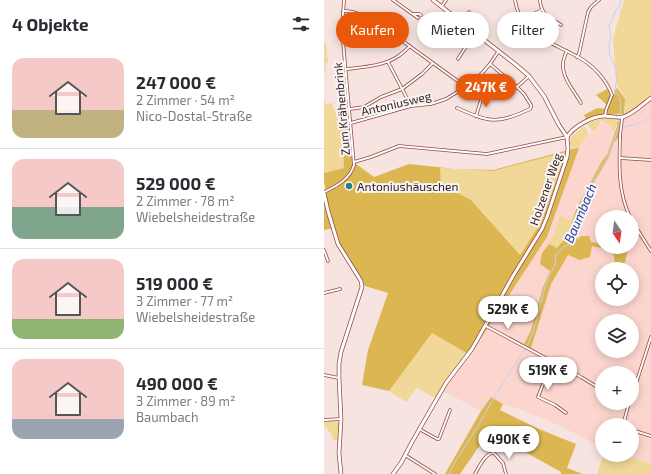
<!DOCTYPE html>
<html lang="de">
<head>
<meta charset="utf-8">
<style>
  :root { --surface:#fff; --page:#f7f7f7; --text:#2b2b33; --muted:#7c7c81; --line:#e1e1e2; --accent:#ea580c }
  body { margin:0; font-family:"Exo 2",sans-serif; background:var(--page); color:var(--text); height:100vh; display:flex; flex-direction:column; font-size:15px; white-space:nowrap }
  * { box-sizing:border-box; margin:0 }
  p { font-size:13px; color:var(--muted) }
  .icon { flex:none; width:22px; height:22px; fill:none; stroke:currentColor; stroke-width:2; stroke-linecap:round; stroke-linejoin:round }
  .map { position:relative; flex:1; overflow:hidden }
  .details { display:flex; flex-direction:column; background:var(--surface); width:324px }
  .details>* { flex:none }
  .hud { position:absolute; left:12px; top:12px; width:255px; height:36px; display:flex; gap:8px }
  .needle { width:26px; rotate:167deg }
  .tools { position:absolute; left:271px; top:210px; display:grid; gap:8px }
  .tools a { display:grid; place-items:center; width:44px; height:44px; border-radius:50%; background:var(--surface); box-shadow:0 2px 10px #0003; font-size:20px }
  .price { position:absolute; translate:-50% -34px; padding:0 9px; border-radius:14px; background:#fff; color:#222; font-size:13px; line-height:26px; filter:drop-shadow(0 1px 2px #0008) }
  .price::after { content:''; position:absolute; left:50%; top:24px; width:12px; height:9px; margin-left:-6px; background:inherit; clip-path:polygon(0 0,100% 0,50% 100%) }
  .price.active { background:var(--accent); color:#fff }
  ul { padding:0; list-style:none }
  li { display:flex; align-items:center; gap:12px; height:100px; padding:0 12px }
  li+li { border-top:1px solid var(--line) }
  li span { display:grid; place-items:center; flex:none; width:112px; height:80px; border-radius:12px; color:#555 }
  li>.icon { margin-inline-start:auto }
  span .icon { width:48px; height:48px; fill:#fffc; stroke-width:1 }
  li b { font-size:17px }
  h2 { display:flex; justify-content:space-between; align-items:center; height:48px; padding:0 12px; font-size:17px }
  .chip { padding:0 14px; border-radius:18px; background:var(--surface); box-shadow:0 2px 10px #0003; font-size:14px; line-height:36px }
  .chip.active { background:var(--accent); color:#fff }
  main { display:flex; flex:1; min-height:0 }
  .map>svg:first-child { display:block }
  .built { fill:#fcd5ce; fill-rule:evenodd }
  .green { fill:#f1d899 }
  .forest { fill:#dcb751; fill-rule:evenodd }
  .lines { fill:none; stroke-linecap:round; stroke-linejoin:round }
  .stream { stroke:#c4d1f4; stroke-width:1 }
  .street-casing { stroke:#93483e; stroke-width:3.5 }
  .secondary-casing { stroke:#93483e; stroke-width:4.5 }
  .street { stroke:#fff; stroke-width:2 }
  .secondary { stroke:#fff; stroke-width:3 }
  .poi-dot { fill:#357b86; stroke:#f6f6f6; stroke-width:1.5 }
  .labels { text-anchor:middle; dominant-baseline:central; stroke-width:4; stroke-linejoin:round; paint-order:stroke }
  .street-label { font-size:12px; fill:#381814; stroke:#f6f6f6 }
  .poi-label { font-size:12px; fill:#381814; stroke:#f6f6f6; text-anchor:start }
  .water-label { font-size:13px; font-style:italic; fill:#263999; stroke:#f6f6f6 }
</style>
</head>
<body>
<main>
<section class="details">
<h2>4 Objekte<svg class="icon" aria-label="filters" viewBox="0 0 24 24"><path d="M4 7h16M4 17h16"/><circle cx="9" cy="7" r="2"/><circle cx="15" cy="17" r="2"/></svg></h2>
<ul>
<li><span style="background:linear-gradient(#f6c9c9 65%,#c2b280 0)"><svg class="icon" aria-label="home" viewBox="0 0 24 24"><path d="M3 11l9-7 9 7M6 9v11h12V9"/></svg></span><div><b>247 000 €</b><p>2 Zimmer · 54 m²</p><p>Nico-Dostal-Straße</p></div></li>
<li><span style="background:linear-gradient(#f6c9c9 60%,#7fa58c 0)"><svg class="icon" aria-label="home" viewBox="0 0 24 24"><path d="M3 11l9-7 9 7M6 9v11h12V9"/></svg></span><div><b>529 000 €</b><p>2 Zimmer · 78 m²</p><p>Wiebelsheidestraße</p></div></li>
<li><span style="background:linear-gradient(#f6c9c9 75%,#8fb573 0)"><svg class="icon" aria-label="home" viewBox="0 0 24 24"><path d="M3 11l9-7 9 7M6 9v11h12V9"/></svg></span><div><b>519 000 €</b><p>3 Zimmer · 77 m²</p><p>Wiebelsheidestraße</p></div></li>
<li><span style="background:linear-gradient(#f6c9c9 75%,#9aa5b1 0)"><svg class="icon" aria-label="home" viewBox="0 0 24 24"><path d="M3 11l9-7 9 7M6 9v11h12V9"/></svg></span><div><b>490 000 €</b><p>3 Zimmer · 89 m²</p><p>Baumbach</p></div></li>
</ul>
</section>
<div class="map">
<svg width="327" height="474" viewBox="0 0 327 474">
  <rect width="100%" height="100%" fill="#f7e4e1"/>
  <!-- built -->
  <path class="built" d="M327,99V464L300,455H308V425H278V447L232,424L195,409L179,404L167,397L157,411L117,390L146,355L223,237L255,148L267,130L271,133L277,122L288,127L287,129L291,131L293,127V119L298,120L324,102ZM278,217H308V247H278ZM278,269H308V299H278ZM278,321H308V351H278ZM278,373H308V403H278Z"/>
  <!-- green -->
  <g class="green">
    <path d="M300,0H327V96L314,106L301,114V99L294,87L292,82L289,38Z"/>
    <path d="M0,43H2L4,63H1L2,72L0,73Z"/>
    <path d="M0,98L2,104L8,103L17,129L19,147L20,169L0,173Z"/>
    <path d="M275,118L293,119L292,127L291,131L287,129L288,126L277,121L271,132L267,129L262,123Z"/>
    <path d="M260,126L264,132V134L255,148H248L246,144V138Z"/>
    <path d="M242,151L217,222L196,255L147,200L116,184V168L169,171Z"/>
    <path d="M236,215L248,221L244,235L233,248L225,244L230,234Z"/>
    <path d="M108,333L146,355L111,398L93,388L82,402L65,391Z"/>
    <path d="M12,421L15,423L14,440H9V437L2,427H0V422Z"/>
    <path d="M279,455H300L327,464V474H273Z"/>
  </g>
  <!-- forest -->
  <g class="forest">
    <path d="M293,88L301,99L300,114L271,115L263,120L260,115L273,108L284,109L285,107L272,95L283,89L287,96L291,94L290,90Z"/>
    <path d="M24,120L28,161L50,177L85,164L132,169L169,170L248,149L255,148L223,237L146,355L108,333L65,391L38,385L44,350L64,293L41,286L17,245L10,228L0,230V196L3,195L0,182V173L20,168C19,153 19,137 15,123ZM242,152L217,222L196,255L147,200L117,184L116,168L169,171Z"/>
    <path d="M296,121L297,122L294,138L290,142L285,157L266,189L268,190L260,205L256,228L249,233L254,239L257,236H265L267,242L278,244V247H291L304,250L299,269H291C291,248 287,251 268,246L266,257L256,260L244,255L227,284L207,348L200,344L207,330L219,287L226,271L216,264L218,253L225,244L233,248L244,235L248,221L253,207L278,161L283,155L293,127V122Z"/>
    <path d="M167,397L179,404L176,410L215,429L252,444L243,468L259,474H237V472L165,432L136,474H121L157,411Z"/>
  </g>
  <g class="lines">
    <!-- stream -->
    <g class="stream">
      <path d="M296,115C297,105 298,99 291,90L293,78L292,74L291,67L286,56L285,44L287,38L285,26L292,10L295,8L297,1L296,0"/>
      <path d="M301,127L315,123L326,118"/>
      <path d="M125,474L131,462L156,423L173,392L203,346L209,332L221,287L225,276L231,265L232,254L241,246L245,245L247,241L245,232L263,190L284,156L295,127V119"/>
    </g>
    <!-- street casing -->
    <g class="street-casing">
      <g id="street">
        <path d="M69,0L94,18"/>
        <path d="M191,0C196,35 228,42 254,57C269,65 282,79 288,95L282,110L281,116"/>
        <path d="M216,0C217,15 225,17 237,25"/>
        <path d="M118,6L122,0"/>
        <path d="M19,11C31,10 45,18 55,24L142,87L158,97L167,98L181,94L193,87L205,76"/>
        <path d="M90,14H95L97,15"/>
        <path d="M198,19L218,10"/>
        <path d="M138,22L145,12"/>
        <path d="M109,35L118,42"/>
        <path d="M115,46L127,30L136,21"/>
        <path d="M243,51C241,55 239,60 239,64C238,78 251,92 257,103"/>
        <path d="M253,57L255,54L264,12L267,7L275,0"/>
        <path d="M134,59L146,40L152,34"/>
        <path d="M64,62L87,106"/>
        <path d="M23,69C39,67 59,66 73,57C78,54 82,50 86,46"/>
        <path d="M133,108C165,122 173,125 206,109L207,107V105L200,94L193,87L166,64"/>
        <path d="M26,109L40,107L57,97L78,89L98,74L109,63"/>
        <path d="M152,116L158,97"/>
        <path d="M298,117C298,124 296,131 296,138C295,165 294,192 306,217"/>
        <path d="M27,123L87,106L107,104L122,99L151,81L166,64L174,52"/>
        <path d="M296,158L327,160"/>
        <path d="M30,162L47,157L75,146L163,154L243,137"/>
        <path d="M0,192C13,186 26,179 30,165L18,30L20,0"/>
        <path d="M308,221L327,251"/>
        <path d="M0,250L4,261"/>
        <path d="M0,293L16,289"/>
        <path d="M162,326L257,377L278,390"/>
        <path d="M228,361L214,397L231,405L242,413"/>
        <path d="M0,375L15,378"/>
        <path d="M308,396L327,337"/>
        <path d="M0,420L17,419"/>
        <path d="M299,425L305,403"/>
        <path d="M95,429L113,439H115L126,410"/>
        <path d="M308,430L327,436"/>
        <path d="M81,455L111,474"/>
        <path d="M151,474C155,467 161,453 170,453L179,463L182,474"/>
      </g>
    </g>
    <!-- secondary casing -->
    <g class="secondary-casing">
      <g id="secondary">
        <path d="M109,0L191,64L205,76L220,96L235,125L243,137"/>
        <path d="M243,137C249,127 268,116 280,116C286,116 293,118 299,117C309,114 319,104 327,98"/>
        <path d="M0,193L4,211L14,244L37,281L38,287L17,352L15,364V378L17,419L15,453L17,474"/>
        <path d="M69,474L77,463L88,442L122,383L148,349L189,276L218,229L223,217L243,157L244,149L243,137"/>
      </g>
    </g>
    <!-- street -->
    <use href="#street" class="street"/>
    <!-- secondary -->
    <use href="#secondary" class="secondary"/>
  </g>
  <!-- markers -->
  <circle class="poi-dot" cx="25" cy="186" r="4"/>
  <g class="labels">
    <!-- street labels -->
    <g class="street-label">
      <text transform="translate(72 103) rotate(-13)">Antoniusweg</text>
      <text transform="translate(17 109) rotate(-95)">Zum Krähenbrink</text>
      <text transform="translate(221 189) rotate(-71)">Holzener Weg</text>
    </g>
    <!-- poi labels -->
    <g class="poi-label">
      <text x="33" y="186">Antoniushäuschen</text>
    </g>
    <!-- water labels -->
    <g class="water-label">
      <text transform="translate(256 213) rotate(-67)">Baumbach</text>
    </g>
  </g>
</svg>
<div class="tools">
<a><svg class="needle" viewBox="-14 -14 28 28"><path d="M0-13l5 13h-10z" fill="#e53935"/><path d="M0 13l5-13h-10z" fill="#7c7c81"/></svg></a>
<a><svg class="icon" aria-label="locate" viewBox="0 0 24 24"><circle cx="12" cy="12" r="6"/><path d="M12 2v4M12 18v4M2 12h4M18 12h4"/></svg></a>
<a><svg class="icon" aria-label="layers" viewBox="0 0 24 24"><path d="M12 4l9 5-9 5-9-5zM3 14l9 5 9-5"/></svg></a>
<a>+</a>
<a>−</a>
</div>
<b class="price active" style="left:162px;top:108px">247K €</b>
<b class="price" style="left:184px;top:330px">529K €</b>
<b class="price" style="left:224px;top:391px">519K €</b>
<b class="price" style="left:185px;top:460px">490K €</b>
<div class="hud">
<a class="chip active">Kaufen</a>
<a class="chip">Mieten</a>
<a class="chip">Filter</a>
</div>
</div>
</main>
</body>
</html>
